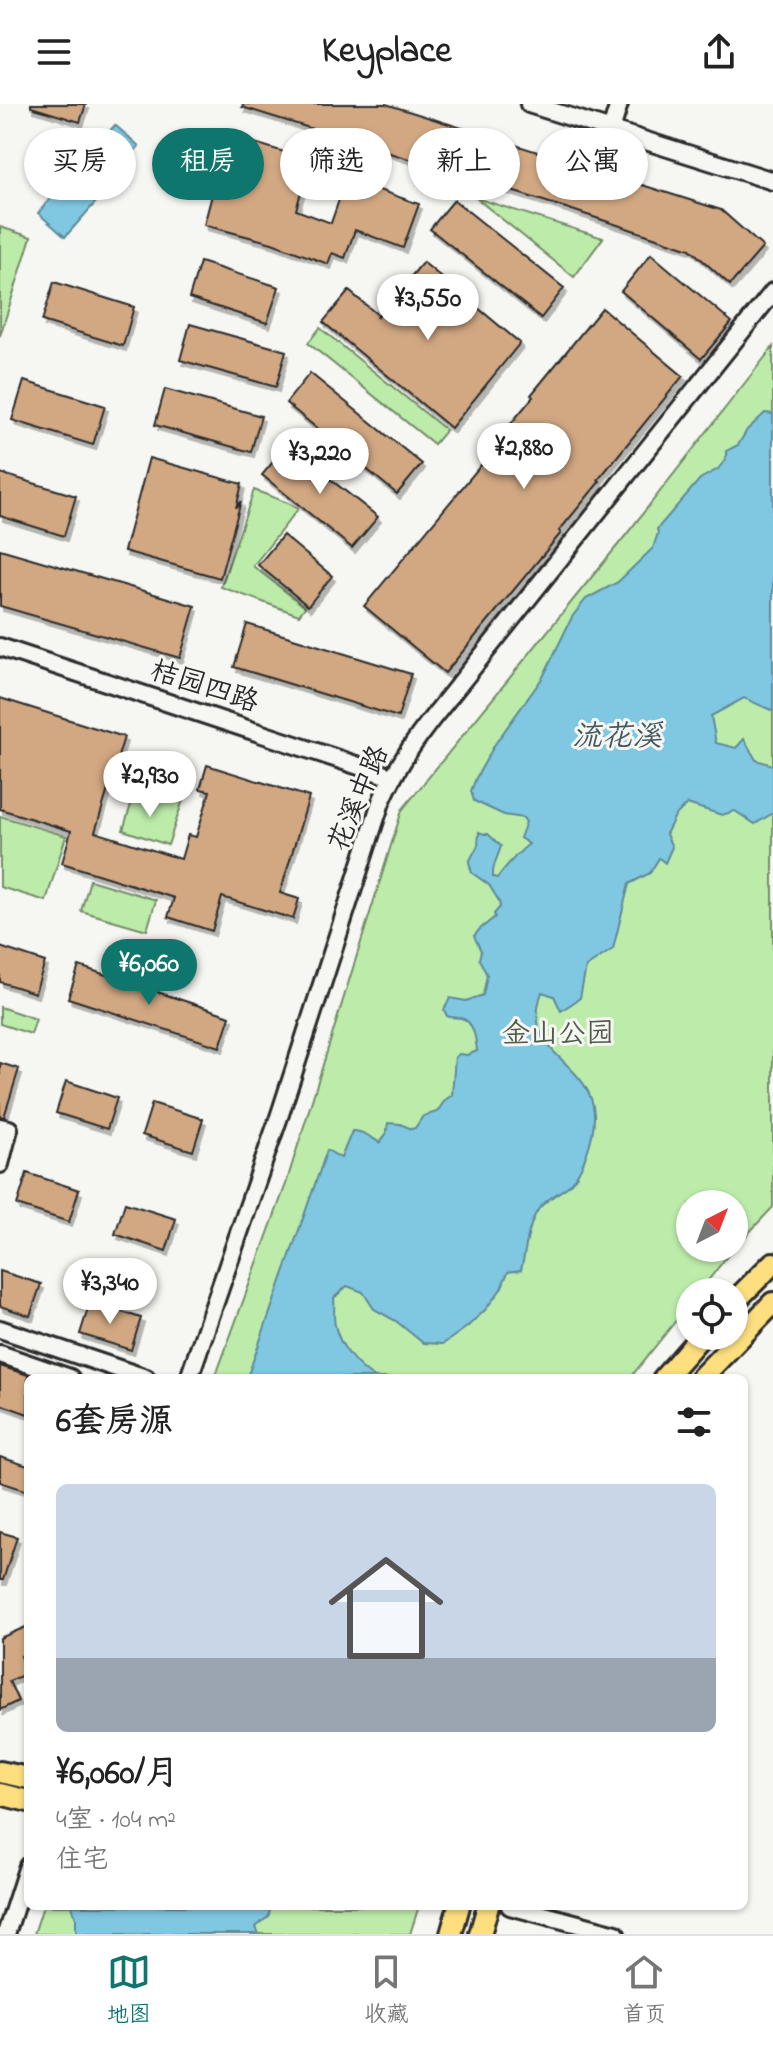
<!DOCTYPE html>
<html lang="zh">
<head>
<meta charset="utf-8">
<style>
  :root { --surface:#fff; --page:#f2f2f2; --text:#222; --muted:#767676; --line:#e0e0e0; --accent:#0f766e }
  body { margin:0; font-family:"Indie Flower","LXGW WenKai TC",sans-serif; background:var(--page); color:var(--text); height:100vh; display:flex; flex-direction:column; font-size:30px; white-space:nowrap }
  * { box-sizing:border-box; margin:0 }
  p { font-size:26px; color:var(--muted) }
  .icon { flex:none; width:44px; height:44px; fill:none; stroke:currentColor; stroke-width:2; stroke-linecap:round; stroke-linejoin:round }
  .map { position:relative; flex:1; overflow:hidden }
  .panel { position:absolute; left:24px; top:1270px; width:724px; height:536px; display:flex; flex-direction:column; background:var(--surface); border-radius:12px; box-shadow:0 2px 6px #0004 }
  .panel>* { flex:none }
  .banner { position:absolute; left:24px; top:24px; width:726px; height:72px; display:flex; gap:16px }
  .needle { width:52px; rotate:42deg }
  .fabs { position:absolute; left:676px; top:1086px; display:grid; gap:16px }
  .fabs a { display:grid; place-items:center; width:72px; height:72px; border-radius:50%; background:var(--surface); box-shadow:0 2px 6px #0004; font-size:40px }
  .price { position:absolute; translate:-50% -68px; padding:0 18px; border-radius:28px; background:#fff; color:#222; font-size:26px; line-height:52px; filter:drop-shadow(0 2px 4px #0008) }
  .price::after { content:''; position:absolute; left:50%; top:48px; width:24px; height:18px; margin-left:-12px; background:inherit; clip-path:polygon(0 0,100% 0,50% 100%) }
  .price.on { background:var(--accent); color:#fff }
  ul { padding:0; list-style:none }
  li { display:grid; align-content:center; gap:16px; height:424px; padding:0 32px }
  li span { display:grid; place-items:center; height:248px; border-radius:12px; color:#555 }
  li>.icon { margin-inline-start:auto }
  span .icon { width:144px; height:144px; fill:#fffc; stroke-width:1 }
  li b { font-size:34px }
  h2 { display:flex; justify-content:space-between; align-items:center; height:96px; padding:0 32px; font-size:34px }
  .pill { padding:0 28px; border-radius:36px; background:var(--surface); box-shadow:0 2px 6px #0004; font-size:28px; line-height:72px }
  .pill.on { background:var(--accent); color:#fff }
  header { display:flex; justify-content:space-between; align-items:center; height:104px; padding:0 32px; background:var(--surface); font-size:36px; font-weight:700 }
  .tab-bar { display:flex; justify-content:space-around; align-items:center; height:112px; border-top:2px solid var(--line); background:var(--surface); font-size:22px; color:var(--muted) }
  .tab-bar a { display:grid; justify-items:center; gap:4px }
  .tab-bar .on { color:var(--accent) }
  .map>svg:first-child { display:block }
  .green { fill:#bdecaa; stroke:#748c6a; stroke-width:2; fill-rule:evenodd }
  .water { fill:#80c7e1; stroke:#5e8998; stroke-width:2 }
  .building { fill:#d2a883; stroke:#2b2b2b; stroke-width:2; filter:url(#shadow) }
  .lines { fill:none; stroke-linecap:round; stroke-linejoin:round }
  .minor-casing { stroke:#2b2b2b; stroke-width:22 }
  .major-casing { stroke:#2b2b2b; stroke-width:26 }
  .minor { stroke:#f6f6f2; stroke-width:16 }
  .major { stroke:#fddf80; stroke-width:20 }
  .labels { text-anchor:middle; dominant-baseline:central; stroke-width:6; stroke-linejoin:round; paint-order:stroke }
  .street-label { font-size:28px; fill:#2b2b2b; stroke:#f6f6f2 }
  .park-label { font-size:28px; fill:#505b4b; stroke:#f6f6f2 }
  .water-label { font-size:30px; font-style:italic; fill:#445a62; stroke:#f6f6f2 }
</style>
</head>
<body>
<header><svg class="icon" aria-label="menu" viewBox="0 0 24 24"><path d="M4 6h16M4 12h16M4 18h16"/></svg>Keyplace<svg class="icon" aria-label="share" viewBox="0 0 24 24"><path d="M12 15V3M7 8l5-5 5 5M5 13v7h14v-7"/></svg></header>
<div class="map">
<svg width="773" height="1830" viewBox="0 0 773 1830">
  <defs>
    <filter id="shadow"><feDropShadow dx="3" dy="5" stdDeviation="0" flood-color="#0004"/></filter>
  </defs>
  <rect width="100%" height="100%" fill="#f6f6f2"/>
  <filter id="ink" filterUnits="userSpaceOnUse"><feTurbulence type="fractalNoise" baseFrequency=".0125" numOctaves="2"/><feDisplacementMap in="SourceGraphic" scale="16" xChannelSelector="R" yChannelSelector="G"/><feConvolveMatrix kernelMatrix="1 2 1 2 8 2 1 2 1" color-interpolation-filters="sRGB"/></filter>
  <g filter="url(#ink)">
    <!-- green -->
    <g class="green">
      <path d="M476,94L603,134L574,173Z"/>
      <path d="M0,123L31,133L0,232Z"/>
      <path d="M320,224L446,326L434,340L308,239Z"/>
      <path d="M773,243V1103L729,1150L699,1188H690V1199L630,1274H215L286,1080L402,706L626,431ZM690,1100H734V1144H690Z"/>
      <path d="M254,386L288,399L298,405L253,462L305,503L299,511L221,483Z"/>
      <path d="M142,666L188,681L168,741L123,726Z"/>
      <path d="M0,712L66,732L46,797L0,783Z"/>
      <path d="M90,776L156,796L147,826L81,807Z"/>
      <path d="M0,903L36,915L31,930L0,920Z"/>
      <path d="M43,1802H419L410,1830H34Z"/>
    </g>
    <!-- water -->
    <g class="water">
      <path d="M115,21L139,42L113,72L112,80L65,133L38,109Z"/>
      <path d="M765,309L773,310V607L744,594L711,612L716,639L736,644L744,635L756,656L773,661V709L755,720L735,707L722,711L687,700L675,712L666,730L672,743L665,759L659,754L650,769L629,780L613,845L586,863L580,894L561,907L554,892L542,888C519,952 591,955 594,1010C595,1030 583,1070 567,1083C557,1090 545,1096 538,1106C527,1123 526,1147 521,1166L508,1168L501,1185L485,1206L467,1223L443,1240L423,1239L396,1217L374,1205L363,1188L347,1182L334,1194C335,1202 333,1212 335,1221C339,1242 357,1263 375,1274H247L327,1046L341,1054L352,1027C362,1026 372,1034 380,1039L386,1030L388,1019L400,1020L412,1025L415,1024L423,1012L437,1008L445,996L452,991L455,953L459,950L467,951L477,947C476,936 474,917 461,914C456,913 451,914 447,912L444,906L450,894L466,897L483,891L487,871L479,855L481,847L474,832L480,825L495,813L494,810L500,803L499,797L489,781L472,769L469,758L478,741L479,728L484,730H488L501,742C498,754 492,760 493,773L497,774C507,761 516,750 529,740L520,734L526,718L523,714L504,711L474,697L471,687L476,674L495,640L543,573L572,513L586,495L618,478L653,444L658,429L657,425L700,375L718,365L726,355V347L738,341L747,326Z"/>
      <path d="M72,1802H270L269,1812L256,1823L259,1830H76V1814Z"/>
    </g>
    <!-- building -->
    <g class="building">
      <path d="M31,0H86L80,18L31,3Z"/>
      <path d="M243,0H386L721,106L763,143L730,181L690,145L566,104L242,3Z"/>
      <path d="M209,25L310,56L296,106L331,119L341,90L359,97L365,81L419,100L403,144L355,126L345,154L332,149L328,160L272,139L204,121L217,72L197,66Z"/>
      <path d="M454,96L564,184L541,214L430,125Z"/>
      <path d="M651,150L732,218L701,255L621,187Z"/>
      <path d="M200,158L279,183L267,219L189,194Z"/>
      <path d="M423,158L520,239L451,324L323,218L349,187L378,211L377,214Z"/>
      <path d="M54,178L134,203L123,242L42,217Z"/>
      <path d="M602,204L683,272L598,376L600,377L559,427L561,429L445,569L364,502L491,349L488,347L533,293L531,291Z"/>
      <path d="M190,220L286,247L276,283L180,256Z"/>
      <path d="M310,269L422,360L397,390L286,299Z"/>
      <path d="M24,277L105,302L93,341L12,316Z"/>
      <path d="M165,285L261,312L251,348L155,321Z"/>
      <path d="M287,341L378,413L352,444L262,371Z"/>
      <path d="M149,354L242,380L236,404L241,397L220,474L124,447Z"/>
      <path d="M0,369L76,392L64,432L0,412Z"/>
      <path d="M283,431L332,472L308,502L258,461Z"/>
      <path d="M0,445L195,502L180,554L0,502Z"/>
      <path d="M247,520L411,570L398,613L234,563Z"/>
      <path d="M0,594L124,633L95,728L181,755L188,731L196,733L210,687L200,685L207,661L309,693L280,789L299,795L293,815L222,793L212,827L168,813L174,794L62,759L71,727L0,705Z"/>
      <path d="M0,843L45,858L35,889L0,878Z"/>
      <path d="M79,862L230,912L220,943L68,894Z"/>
      <path d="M0,959L19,965L4,1013L0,1012Z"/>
      <path d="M66,977L117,994L107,1025L56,1009Z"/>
      <path d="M152,999L203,1015L193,1047L142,1031Z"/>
      <path d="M27,1069L79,1086L69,1118L17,1101Z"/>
      <path d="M125,1099L176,1115L166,1147L115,1130Z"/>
      <path d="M0,1167L41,1180L30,1212L0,1202Z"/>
      <path d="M90,1198L141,1214L131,1246L80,1230Z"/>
      <path d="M0,1262L28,1271V1310L0,1300Z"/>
      <path d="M0,1353L28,1362V1387L0,1378Z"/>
      <path d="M0,1428L17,1433L3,1476H0Z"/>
      <path d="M28,1522V1549L21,1552L28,1569L9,1577L18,1597L0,1606V1534Z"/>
    </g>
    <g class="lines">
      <!-- minor casing -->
      <g class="minor-casing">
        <g id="minor">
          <path d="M529,0L773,77"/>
          <path d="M611,26L619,0"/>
          <path d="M0,543L392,673"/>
          <path d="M0,1023L9,1025L0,1060"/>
          <path d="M0,1225L146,1274"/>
          <path d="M0,1250L70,1274"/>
          <path d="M189,1274L280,1010L381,698C394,668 410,643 430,617L773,188"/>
          <path d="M510,1802L616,1830"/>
          <path d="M6,1830L28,1762"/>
        </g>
      </g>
      <!-- major casing -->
      <g class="major-casing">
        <g id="major">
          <path d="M734,1198L773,1159"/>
          <path d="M664,1274L701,1232"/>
          <path d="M701,1274L773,1199"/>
          <path d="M0,1668L28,1674"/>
          <path d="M0,1690L28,1697"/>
          <path d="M451,1830L459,1802"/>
          <path d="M480,1830L488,1802"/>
        </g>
      </g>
      <!-- minor -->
      <use href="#minor" class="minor"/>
      <!-- major -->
      <use href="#major" class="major"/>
    </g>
  </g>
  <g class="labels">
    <!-- street labels -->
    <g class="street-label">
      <text transform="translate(204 584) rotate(18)">桔园四路</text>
      <text transform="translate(360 695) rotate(-67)">花溪中路</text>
    </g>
    <!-- park labels -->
    <g class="park-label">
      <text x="558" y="931">金山公园</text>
    </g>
    <!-- water labels -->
    <g class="water-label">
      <text x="617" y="634">流花溪</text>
    </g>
  </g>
</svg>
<div class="fabs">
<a><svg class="needle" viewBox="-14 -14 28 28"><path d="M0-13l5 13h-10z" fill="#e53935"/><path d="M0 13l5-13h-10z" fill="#767676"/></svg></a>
<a><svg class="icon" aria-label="locate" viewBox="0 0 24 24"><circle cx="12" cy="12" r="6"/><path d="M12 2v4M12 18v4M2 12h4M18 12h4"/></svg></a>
</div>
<b class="price" style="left:428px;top:238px">¥3,550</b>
<b class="price" style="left:524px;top:387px">¥2,880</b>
<b class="price" style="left:320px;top:392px">¥3,220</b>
<b class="price" style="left:150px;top:715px">¥2,930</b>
<b class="price on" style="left:149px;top:903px">¥6,060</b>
<b class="price" style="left:110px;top:1222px">¥3,340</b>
<div class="banner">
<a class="pill">买房</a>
<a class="pill on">租房</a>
<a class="pill">筛选</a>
<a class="pill">新上</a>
<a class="pill">公寓</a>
</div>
<section class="panel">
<h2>6套房源<svg class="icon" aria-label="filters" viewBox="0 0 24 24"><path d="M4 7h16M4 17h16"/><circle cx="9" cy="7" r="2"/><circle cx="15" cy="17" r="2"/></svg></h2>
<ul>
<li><span style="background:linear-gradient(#c9d6e8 70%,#9aa5b1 0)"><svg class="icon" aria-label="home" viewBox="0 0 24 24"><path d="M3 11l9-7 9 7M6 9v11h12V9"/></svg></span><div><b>¥6,060/月</b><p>4室 · 104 m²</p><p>住宅</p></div></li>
</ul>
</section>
</div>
<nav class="tab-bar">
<a class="on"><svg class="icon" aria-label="map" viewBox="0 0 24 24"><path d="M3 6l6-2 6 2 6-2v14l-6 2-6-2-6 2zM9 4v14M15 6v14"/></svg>地图</a>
<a><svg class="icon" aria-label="saved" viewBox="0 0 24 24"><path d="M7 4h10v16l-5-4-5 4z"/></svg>收藏</a>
<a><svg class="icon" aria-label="home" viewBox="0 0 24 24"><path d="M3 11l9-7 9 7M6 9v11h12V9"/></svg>首页</a>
</nav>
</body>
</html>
